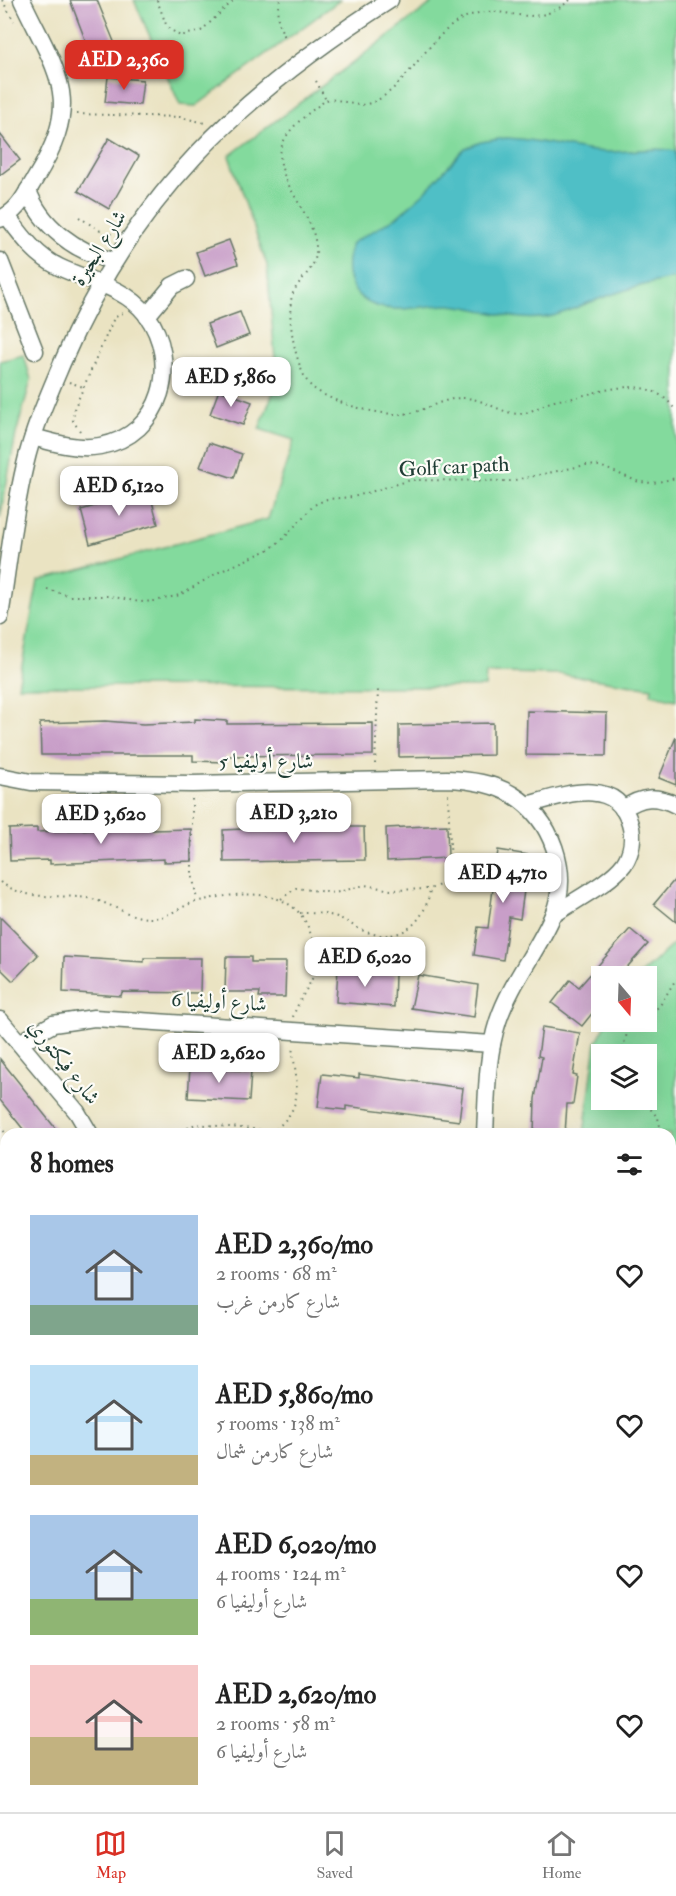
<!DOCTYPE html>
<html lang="en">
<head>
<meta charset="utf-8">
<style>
  :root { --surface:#fff; --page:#f2f2f2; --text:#222; --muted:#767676; --line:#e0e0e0; --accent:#d93025 }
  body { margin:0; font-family:"IM FELL Double Pica",Amiri,serif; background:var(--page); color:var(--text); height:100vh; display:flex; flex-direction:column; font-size:22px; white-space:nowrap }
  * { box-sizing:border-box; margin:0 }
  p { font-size:20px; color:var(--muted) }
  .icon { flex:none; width:33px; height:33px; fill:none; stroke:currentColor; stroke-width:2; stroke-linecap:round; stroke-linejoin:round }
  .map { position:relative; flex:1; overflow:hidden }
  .details { position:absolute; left:0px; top:1128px; width:676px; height:684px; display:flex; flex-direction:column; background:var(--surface); border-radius:18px 18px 0 0; box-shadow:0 6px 24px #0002 }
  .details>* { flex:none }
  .needle { width:39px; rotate:161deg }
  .buttons { position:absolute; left:591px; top:966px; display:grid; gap:12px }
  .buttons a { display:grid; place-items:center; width:66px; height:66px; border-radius:0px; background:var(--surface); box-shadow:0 6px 24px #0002; font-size:30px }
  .price { position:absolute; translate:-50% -51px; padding:0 14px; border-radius:12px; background:#fff; color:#222; font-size:20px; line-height:39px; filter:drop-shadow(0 2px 3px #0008) }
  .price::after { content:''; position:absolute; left:50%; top:36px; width:18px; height:14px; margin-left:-9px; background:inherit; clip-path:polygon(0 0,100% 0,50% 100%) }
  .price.selected { background:var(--accent); color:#fff }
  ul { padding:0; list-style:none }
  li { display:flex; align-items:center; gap:18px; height:150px; padding:0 30px }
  li span { display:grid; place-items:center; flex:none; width:168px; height:120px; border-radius:0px; color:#555 }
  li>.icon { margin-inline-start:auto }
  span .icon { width:72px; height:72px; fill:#fffc; stroke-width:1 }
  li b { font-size:26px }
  h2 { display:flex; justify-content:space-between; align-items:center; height:72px; padding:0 30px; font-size:26px }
  .menu { display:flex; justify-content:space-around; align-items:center; height:84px; border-top:2px solid var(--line); background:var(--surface); font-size:16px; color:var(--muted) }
  .menu a { display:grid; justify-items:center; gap:3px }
  .menu .selected { color:var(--accent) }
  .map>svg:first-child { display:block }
  .green { fill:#83da9d; stroke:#518c68; stroke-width:1.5; fill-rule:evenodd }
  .water { fill:#50bfc6; stroke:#387e7d; stroke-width:1.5 }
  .building { fill:#c89ec8 }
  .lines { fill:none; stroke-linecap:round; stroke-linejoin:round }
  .minor-casing { stroke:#676; stroke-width:19 }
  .major-casing { stroke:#676; stroke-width:23 }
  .path { stroke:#676; stroke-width:2; stroke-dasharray:1.5 4.5; stroke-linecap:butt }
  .minor { stroke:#fff; stroke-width:16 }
  .major { stroke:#f7be88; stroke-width:21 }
  .labels { text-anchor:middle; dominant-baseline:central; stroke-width:4.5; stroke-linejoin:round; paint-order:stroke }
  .street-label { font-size:21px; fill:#1f3d34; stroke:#fdfcf7 }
</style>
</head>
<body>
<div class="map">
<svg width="676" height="1812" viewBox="0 0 676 1812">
  <rect width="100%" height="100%" fill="#fdfcf7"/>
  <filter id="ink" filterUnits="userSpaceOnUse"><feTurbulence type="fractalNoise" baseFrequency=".0167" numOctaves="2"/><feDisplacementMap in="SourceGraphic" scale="12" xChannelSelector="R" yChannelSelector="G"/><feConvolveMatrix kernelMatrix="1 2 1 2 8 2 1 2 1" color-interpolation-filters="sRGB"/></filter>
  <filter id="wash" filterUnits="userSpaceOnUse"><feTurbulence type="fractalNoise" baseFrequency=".008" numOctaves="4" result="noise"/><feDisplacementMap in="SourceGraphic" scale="24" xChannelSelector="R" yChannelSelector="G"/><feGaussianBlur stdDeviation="1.35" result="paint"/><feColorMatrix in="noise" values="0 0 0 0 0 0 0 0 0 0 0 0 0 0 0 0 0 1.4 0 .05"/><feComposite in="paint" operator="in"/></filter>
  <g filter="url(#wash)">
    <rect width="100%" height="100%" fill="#eae3c2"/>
    <!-- green -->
    <g class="green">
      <path d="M134,0H340L196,106L180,105Z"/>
      <path d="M436,0H676V700L651,694L652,688L560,674L486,673L485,687L18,686L38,581L268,519L294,440L259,429L277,382L267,265L229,156Z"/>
      <path d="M24,355L31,380L16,434L0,518V361Z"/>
      <path d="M676,942V1270L670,1268V1134H584L596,1043L607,1022H646V976H638ZM646,1054V1100H602V1054Z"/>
    </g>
    <!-- water -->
    <path class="water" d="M506,138C541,139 573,151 607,152C631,153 652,146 676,151V278C646,283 617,292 588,303C577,307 565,313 553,316C516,325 485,307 450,305C433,304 416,309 399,309C356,309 339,281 352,243L397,217L424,193L464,149L481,142Z"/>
    <g id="blocks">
      <!-- building -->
      <g class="building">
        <path d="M70,0H97L115,44L91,55Z"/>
        <path d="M108,77L143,80L140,105L105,102Z"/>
        <path d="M0,134L20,160L0,175Z"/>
        <path d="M109,138L139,156L109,209L78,191Z"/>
        <path d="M229,240L238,264L205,276L196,252Z"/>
        <path d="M240,312L249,335L216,348L207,324Z"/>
        <path d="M219,390L252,402L243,425L210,414Z"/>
        <path d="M209,443L242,454L234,478L200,467Z"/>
        <path d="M149,490L158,524L90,544L81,510Z"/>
        <path d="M527,711L607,713L606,756L526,755Z"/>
        <path d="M195,719L227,721V724L373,723V755L226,756L225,762L193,761V755H41L40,723L105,721L143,724L195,722Z"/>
        <path d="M493,723V755L399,757V725Z"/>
        <path d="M676,737V785L659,778Z"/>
        <path d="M447,825L448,858L387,861L386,828Z"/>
        <path d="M152,826V830L191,829L192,861L164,862V859L50,864V860L10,861L9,829L37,828V832Z"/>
        <path d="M284,827H364L365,860L224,862L223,830Z"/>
        <path d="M498,850L529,855L520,919L509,917L503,960L474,955L478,927L488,928Z"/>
        <path d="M676,878V922L654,904Z"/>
        <path d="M0,917L38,955L13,981L0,968Z"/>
        <path d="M630,929L648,944L619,976H602V1001L582,1026L552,1003L570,980L579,987Z"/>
        <path d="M64,957L144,962V958H201L200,993L122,992L121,996L63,992Z"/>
        <path d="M226,957H251V962H286L285,997H259L260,992H225Z"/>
        <path d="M338,968L359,969V973L395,974L394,1007L336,1002Z"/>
        <path d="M418,975L478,985L474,1017L411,1008Z"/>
        <path d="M542,1027L580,1033L573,1075L577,1076L573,1104H567L565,1134H534L535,1099L542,1057L538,1056Z"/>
        <path d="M0,1059L60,1134H27L0,1100Z"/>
        <path d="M190,1067L251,1071L249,1101L188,1098Z"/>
        <path d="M322,1074L359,1078V1074L463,1088L459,1121L346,1106V1110L318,1107Z"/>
      </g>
    </g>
  </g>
  <g filter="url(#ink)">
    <use href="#blocks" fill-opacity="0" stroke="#676" stroke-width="1.5"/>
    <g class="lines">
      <!-- minor casing -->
      <g class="minor-casing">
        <g id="minor">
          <path d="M28,190C40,226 77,253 114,261"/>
          <path d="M7,216C22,236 36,256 59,267C88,281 125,287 146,314C181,362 163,435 100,446C77,450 55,443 33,437"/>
          <path d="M0,219C19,211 25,195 35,179C84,99 58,76 22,0"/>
          <path d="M0,261L35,351"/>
          <path d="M147,316L172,286L186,279"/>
          <path d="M0,617C8,566 13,515 25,465C33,430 48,396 62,363C134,195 239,96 390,0"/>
          <path d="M0,776L31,782L192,784L447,779C470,780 493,783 513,795C552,819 571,872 553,915C537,952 511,982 498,1021C486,1058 487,1096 485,1134"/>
          <path d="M527,805C561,796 616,774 630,824C634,837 632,852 624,864C610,883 573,901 553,915"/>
          <path d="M623,809C642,796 656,795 676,805"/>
          <path d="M0,1020L77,1112L90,1134"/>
          <path d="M21,1042L53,1024L94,1018L492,1044"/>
          <path d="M670,1371L676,1374"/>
          <path d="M0,1592H6"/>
          <path d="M670,1628L676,1630"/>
          <path d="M670,1708L676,1713"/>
          <path d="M670,1760L676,1754"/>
          <path d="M265,1806L266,1812"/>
          <path d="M416,1806L425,1812"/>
          <path d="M542,1806L549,1812"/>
          <path d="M608,1806L615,1812"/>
          <path d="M357,1812L362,1806"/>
          <path d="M459,1812L464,1806"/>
          <path d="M479,1812L484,1806"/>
          <path d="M627,1812L632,1806"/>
        </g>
      </g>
      <!-- major casing -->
      <g class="major-casing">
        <g id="major">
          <path d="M0,1206L6,1215"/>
          <path d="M109,1812L110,1806"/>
        </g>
      </g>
      <!-- path -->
      <g class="path">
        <path d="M2,0L14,21"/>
        <path d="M157,0L167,27L180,36L201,31L234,0"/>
        <path d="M280,0C275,14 278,25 285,37"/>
        <path d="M570,0C532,32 508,4 474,14C429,27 408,93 367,104C353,108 340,97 326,100C311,111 285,129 281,149C274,183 319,216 316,254C314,271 299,279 293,293C285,312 296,373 312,387C333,404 385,418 411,413C429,409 443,398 463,398C484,398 499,413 519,414C532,413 542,404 554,401C562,399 570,399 577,397C612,388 652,375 676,411"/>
        <path d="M316,81L326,100"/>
        <path d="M77,114L180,117L205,123"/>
        <path d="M79,217L105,234H114"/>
        <path d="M69,382L83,387"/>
        <path d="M80,431L73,421L74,409L114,318L123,313"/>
        <path d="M47,589L70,596H109L140,602L155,601L180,595L217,573L270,549L284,538L314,505L327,499L353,497L411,480L510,481L586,465L600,466L639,482L653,483L676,478"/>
        <path d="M375,764L378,690"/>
        <path d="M192,799V873L197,900"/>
        <path d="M0,882C32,904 58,892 92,899C113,904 131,919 153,918C171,917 183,904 199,901C239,892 294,885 310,932C314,943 318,955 316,968C313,982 298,1000 293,1017"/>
        <path d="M281,899L296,888L335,893L365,885L391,890L430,889L442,884L451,868L448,794"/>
        <path d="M300,913C312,913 325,913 337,917C348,921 356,929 367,932C401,944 426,922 430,889"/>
        <path d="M646,1014L659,1007L676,979"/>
        <path d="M621,1054L628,1030L635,1022"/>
        <path d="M643,1100L658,1118L662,1134"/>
        <path d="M0,1126L6,1134"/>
        <path d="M177,1134L195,1124L310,1134"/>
        <path d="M273,1134C278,1126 286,1121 291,1112C302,1093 294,1066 292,1046"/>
        <path d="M670,1239L676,1242"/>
        <path d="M670,1406L676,1394"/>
        <path d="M670,1604L676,1605"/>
      </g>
      <!-- minor -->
      <use href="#minor" class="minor"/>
      <!-- major -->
      <use href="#major" class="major"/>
    </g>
  </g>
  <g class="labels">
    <!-- street labels -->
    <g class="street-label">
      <text transform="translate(99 248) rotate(-58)">شارع البحيرة</text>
      <text transform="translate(454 467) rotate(-3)">Golf car path</text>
      <text x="266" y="761">شارع أوليفيا 5</text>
      <text transform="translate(219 1002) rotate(3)">شارع أوليفيا 6</text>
      <text transform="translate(64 1062) rotate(52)">شارع فيكتوري</text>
    </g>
  </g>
</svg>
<div class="buttons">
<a><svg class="needle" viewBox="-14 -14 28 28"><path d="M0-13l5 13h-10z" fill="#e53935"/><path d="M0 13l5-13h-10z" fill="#767676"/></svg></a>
<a><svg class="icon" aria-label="layers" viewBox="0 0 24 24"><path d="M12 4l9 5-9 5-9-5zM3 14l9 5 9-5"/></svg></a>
</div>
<b class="price selected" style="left:124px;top:91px">AED 2,360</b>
<b class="price" style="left:231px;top:408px">AED 5,860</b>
<b class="price" style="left:119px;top:517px">AED 6,120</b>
<b class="price" style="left:294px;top:844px">AED 3,210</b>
<b class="price" style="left:101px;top:845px">AED 3,620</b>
<b class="price" style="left:503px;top:904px">AED 4,710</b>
<b class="price" style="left:365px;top:988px">AED 6,020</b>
<b class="price" style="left:219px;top:1084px">AED 2,620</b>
<section class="details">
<h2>8 homes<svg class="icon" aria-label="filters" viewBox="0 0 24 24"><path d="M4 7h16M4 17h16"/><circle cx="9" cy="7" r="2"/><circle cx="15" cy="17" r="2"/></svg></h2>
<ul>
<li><span style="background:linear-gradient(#a9c7e8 75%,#7fa58c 0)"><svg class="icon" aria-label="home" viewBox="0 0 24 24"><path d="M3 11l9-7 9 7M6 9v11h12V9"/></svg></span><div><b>AED 2,360/mo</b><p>2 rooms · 68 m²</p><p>شارع كارمن غرب</p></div><svg class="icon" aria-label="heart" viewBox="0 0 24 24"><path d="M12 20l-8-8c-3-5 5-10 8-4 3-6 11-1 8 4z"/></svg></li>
<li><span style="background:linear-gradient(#bfe0f5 75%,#c2b280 0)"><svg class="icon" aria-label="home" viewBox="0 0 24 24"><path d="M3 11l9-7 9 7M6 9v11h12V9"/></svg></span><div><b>AED 5,860/mo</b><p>5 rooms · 138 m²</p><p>شارع كارمن شمال</p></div><svg class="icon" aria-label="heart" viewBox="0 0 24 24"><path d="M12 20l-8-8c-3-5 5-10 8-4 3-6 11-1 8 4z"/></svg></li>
<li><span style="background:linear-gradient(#a9c7e8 70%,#8fb573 0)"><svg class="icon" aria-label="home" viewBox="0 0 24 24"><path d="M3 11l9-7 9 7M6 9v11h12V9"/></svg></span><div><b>AED 6,020/mo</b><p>4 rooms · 124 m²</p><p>شارع أوليفيا 6</p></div><svg class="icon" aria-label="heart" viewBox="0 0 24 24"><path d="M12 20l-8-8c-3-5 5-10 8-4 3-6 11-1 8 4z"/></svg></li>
<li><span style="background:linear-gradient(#f6c9c9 60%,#c2b280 0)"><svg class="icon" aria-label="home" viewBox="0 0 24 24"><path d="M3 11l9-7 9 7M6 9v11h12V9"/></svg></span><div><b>AED 2,620/mo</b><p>2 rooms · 58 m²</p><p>شارع أوليفيا 6</p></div><svg class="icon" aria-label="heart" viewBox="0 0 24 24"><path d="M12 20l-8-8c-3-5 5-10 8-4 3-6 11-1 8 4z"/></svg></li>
</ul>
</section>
</div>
<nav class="menu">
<a class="selected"><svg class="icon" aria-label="map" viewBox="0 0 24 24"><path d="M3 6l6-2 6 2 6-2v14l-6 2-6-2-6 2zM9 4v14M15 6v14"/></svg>Map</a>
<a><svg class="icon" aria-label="saved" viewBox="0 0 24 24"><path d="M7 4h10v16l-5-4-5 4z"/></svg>Saved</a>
<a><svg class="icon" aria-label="home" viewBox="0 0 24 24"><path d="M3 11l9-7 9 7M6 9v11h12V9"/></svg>Home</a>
</nav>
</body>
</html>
